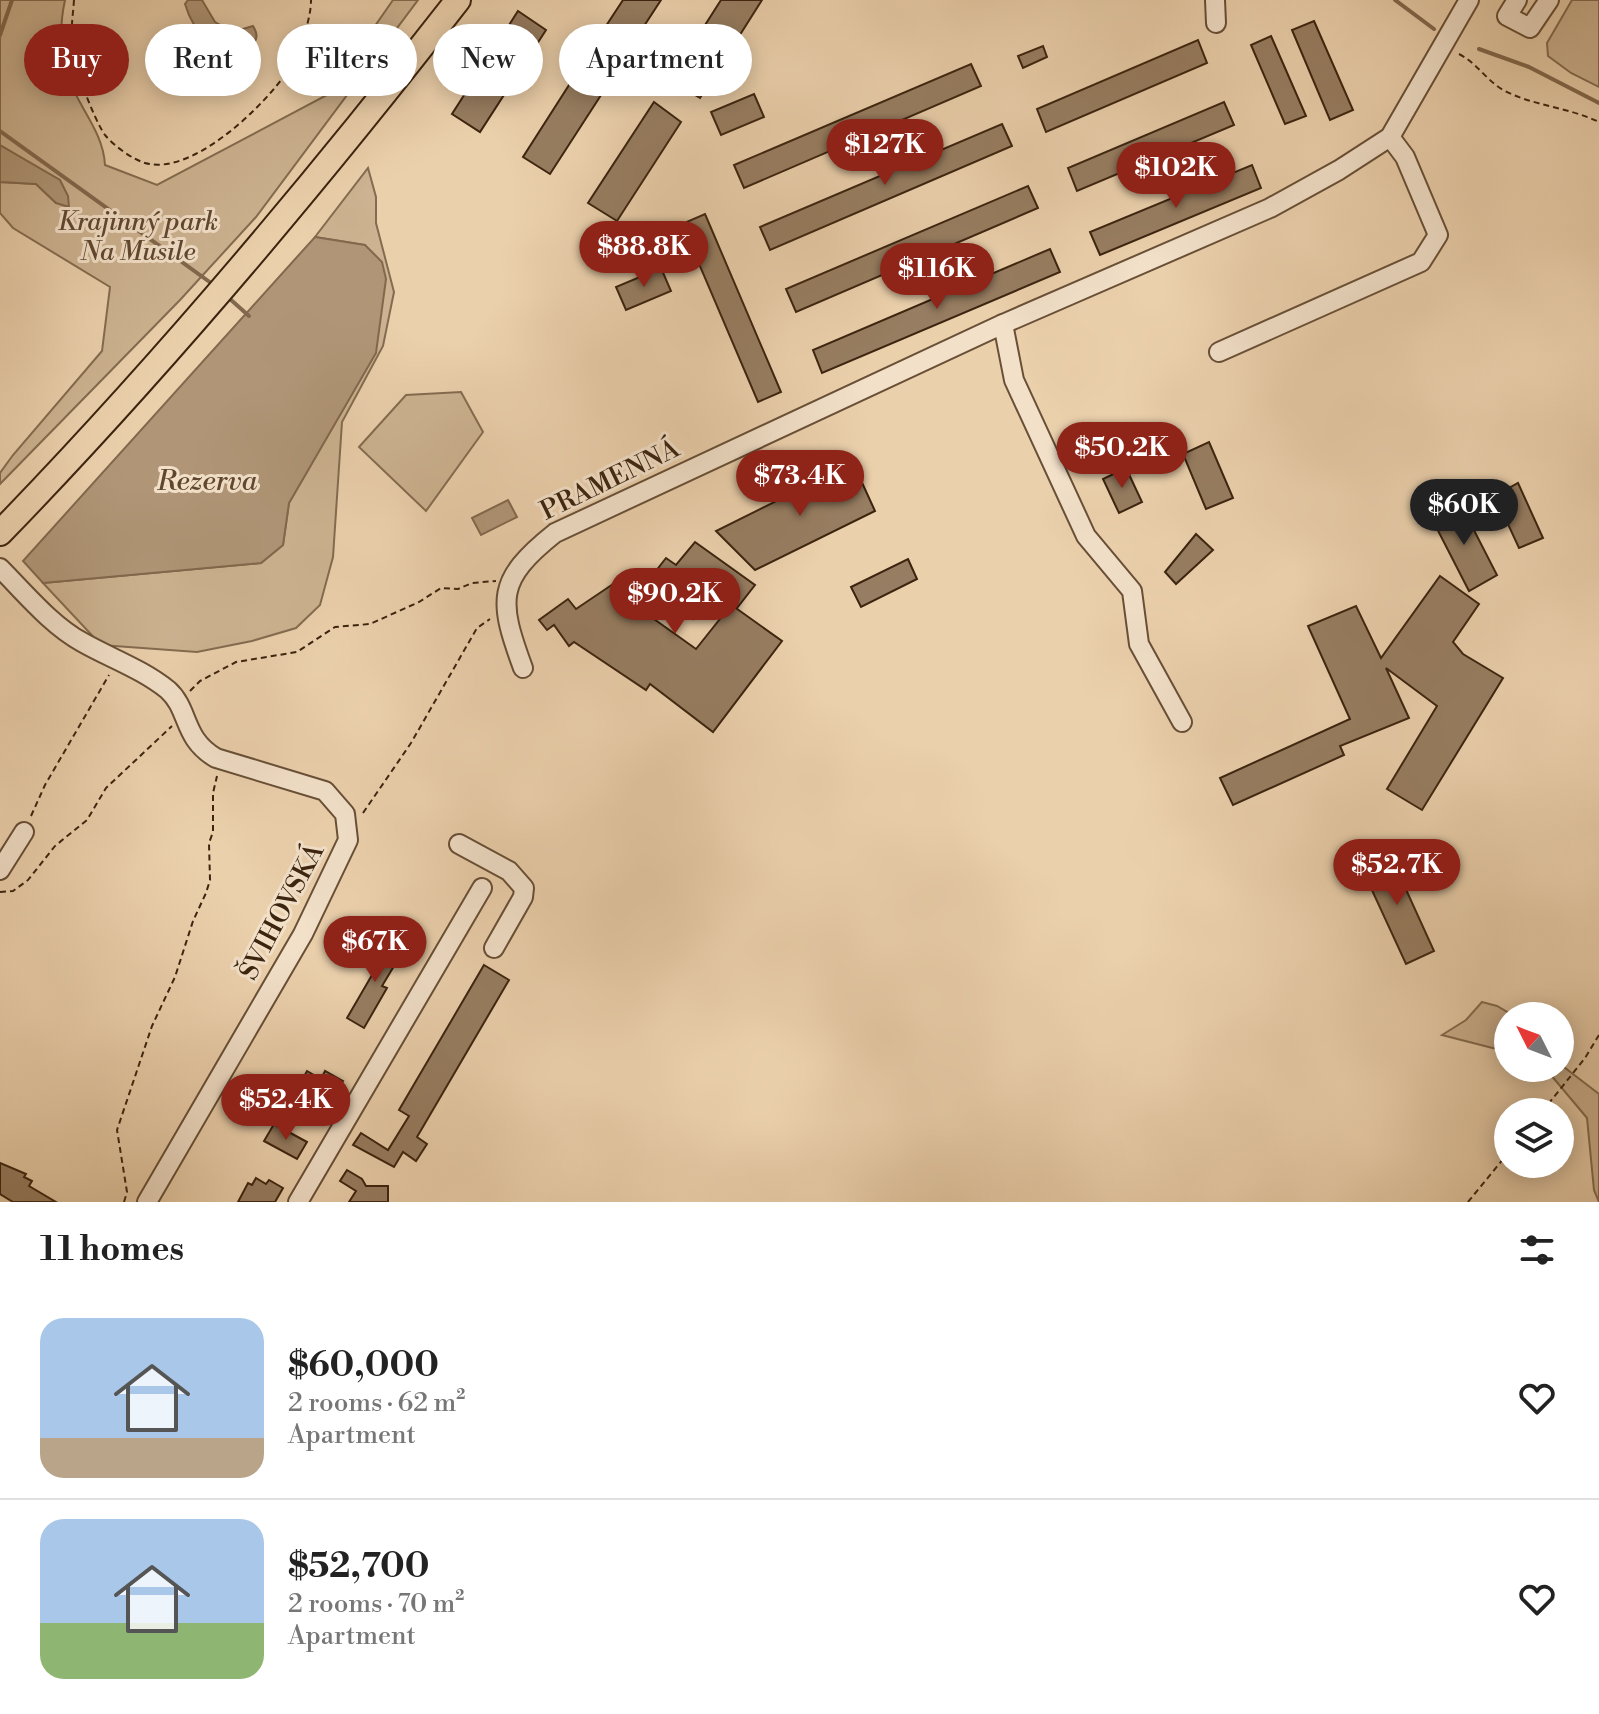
<!DOCTYPE html>
<html lang="en">
<head>
<meta charset="utf-8">
<style>
  :root { --surface:#fff; --page:#f6f6f6; --text:#222; --muted:#767676; --line:#e0e0e0; --accent:#8f2418 }
  body { margin:0; font-family:"Libre Bodoni",serif; background:var(--page); color:var(--text); height:100vh; display:flex; flex-direction:column; font-size:30px; white-space:nowrap }
  * { box-sizing:border-box; margin:0 }
  p { font-size:26px; color:var(--muted) }
  .icon { flex:none; width:44px; height:44px; fill:none; stroke:currentColor; stroke-width:2; stroke-linecap:round; stroke-linejoin:round }
  .map { position:relative; height:1202px; overflow:hidden }
  .sheet { display:flex; flex-direction:column; background:var(--surface); flex:1 }
  .sheet>* { flex:none }
  .guide { position:absolute; left:24px; top:24px; width:800px; height:72px; display:flex; gap:16px }
  .needle { width:52px; rotate:312deg }
  .fabs { position:absolute; left:1494px; top:1002px; display:grid; gap:16px }
  .fabs a { display:grid; place-items:center; width:80px; height:80px; border-radius:50%; background:var(--surface); box-shadow:0 4px 20px #0003; font-size:40px }
  .price { position:absolute; translate:-50% -68px; padding:0 18px; border-radius:28px; background:var(--accent); color:#fff; font-size:26px; line-height:52px; filter:drop-shadow(0 2px 4px #0008) }
  .price::after { content:''; position:absolute; left:50%; top:48px; width:24px; height:18px; margin-left:-12px; background:inherit; clip-path:polygon(0 0,100% 0,50% 100%) }
  .price.selected { background:#222; color:#fff }
  ul { padding:0; list-style:none }
  li { display:flex; align-items:center; gap:24px; height:200px; padding:0 40px }
  li+li { border-top:2px solid var(--line) }
  li span { display:grid; place-items:center; flex:none; width:224px; height:160px; border-radius:24px; color:#555 }
  li>.icon { margin-inline-start:auto }
  span .icon { width:96px; height:96px; fill:#fffc; stroke-width:1 }
  li b { font-size:34px }
  h2 { display:flex; justify-content:space-between; align-items:center; height:96px; padding:0 40px; font-size:34px }
  .tag { padding:0 28px; border-radius:36px; background:var(--surface); box-shadow:0 4px 20px #0003; font-size:28px; line-height:72px }
  .tag.selected { background:var(--accent); color:#fff }
  .map>svg:first-child { display:block }
  .green { fill:#cdb391; stroke:#846c50; stroke-width:2 }
  .water { fill:#b09677; stroke:#82684d; stroke-width:2 }
  .lines { fill:none; stroke-linecap:round; stroke-linejoin:round }
  .stream { stroke:#82684d; stroke-width:4 }
  .building { fill:#977d61; stroke:#3c240f; stroke-width:2 }
  .minor-casing { stroke:#684f36; stroke-width:22 }
  .major-casing { stroke:#3c240f; stroke-width:28 }
  .path { stroke:#3c240f; stroke-width:2; stroke-dasharray:6 4; stroke-linecap:butt }
  .minor { stroke:#f2e0c9; stroke-width:18 }
  .major { stroke:#ebd0ac; stroke-width:24 }
  .labels { text-anchor:middle; dominant-baseline:central; stroke-width:6; stroke-linejoin:round; paint-order:stroke }
  .park-label { font-size:26px; font-style:italic; fill:#604830; stroke:#f2e0c9 }
  .street-label { font-size:26px; fill:#3c240f; stroke:#f2e0c9 }
  .water-label { font-size:28px; font-style:italic; fill:#5f462e; stroke:#f2e0c9 }
</style>
</head>
<body>
<div class="map">
<svg width="1599" height="1202" viewBox="0 0 1599 1202">
  <rect width="100%" height="100%" fill="#ebd0ac"/>
  <filter id="stains"><feTurbulence type="fractalNoise" baseFrequency=".0025" numOctaves="4"/><feColorMatrix values="0 0 0 0 .2 0 0 0 0 .09 0 0 0 0 .02 0 0 0 .5 -.17"/></filter>
  <radialGradient id="worn" r=".72"><stop offset=".6" stop-color="#630" stop-opacity="0"/><stop offset="1" stop-color="#630" stop-opacity=".3"/></radialGradient>
  <!-- green -->
  <g class="green">
    <path d="M0,0H65C60,23 59,51 67,74C77,106 103,130 105,165L157,185L327,95L393,0H418L256,217L180,300L0,484V473L13,455L102,351L110,287L13,228L0,213V182L36,184L56,203L42,171L0,145Z"/>
    <path d="M1572,0H1599V87L1571,73L1548,56L1547,43Z"/>
    <path d="M368,168L376,197V223L394,292L383,346L342,422L333,557L320,605L296,628L252,641L197,652L101,645L43,583L261,563L283,545L289,503L376,352L365,245L315,237Z"/>
    <path d="M461,392L483,432L426,511L359,447L406,395Z"/>
    <path d="M1482,1002L1497,1006L1514,1016H1508V1052L1442,1035L1466,1020Z"/>
    <path d="M1560,1064L1599,1094V1202L1594,1190L1587,1118L1545,1068H1560Z"/>
  </g>
  <!-- water -->
  <g class="water">
    <path d="M188,0H202L215,22L233,32L253,26C272,55 204,69 185,4Z"/>
    <path d="M0,145L60,180L68,196L69,207L56,203L36,184L0,182Z"/>
    <path d="M315,237L365,245L382,262L386,279L376,353L289,503L283,545L261,563L43,583L23,561Z"/>
    <path d="M508,500L517,517L481,535L472,518Z"/>
  </g>
  <g class="lines">
    <!-- stream -->
    <g class="stream">
      <path d="M1395,0L1434,29"/>
      <path d="M0,35L12,0"/>
      <path d="M1479,49L1529,67L1599,103"/>
      <path d="M0,131L211,283"/>
      <path d="M230,299L249,316"/>
    </g>
  </g>
  <!-- building -->
  <g class="building">
    <path d="M623,0H661L631,46L604,29Z"/>
    <path d="M721,0H762L700,98L670,80Z"/>
    <path d="M518,11L546,30L480,132L452,114Z"/>
    <path d="M1314,21L1353,110L1330,120L1292,30Z"/>
    <path d="M1271,36L1306,116L1285,124L1251,45Z"/>
    <path d="M1198,40L1207,63L1046,132L1037,109Z"/>
    <path d="M1043,46L1047,57L1023,68L1018,56Z"/>
    <path d="M587,57L614,75L550,174L523,157Z"/>
    <path d="M971,64L981,86L744,188L734,165Z"/>
    <path d="M754,94L764,117L721,135L711,112Z"/>
    <path d="M654,102L681,122L617,221L588,203Z"/>
    <path d="M1224,102L1234,125L1077,191L1068,168Z"/>
    <path d="M1002,124L1012,146L770,250L760,227Z"/>
    <path d="M1252,165L1261,188L1100,255L1090,232Z"/>
    <path d="M1028,186L1038,208L796,312L786,289Z"/>
    <path d="M705,214L781,392L758,402L682,224Z"/>
    <path d="M1050,249L1060,272L822,373L813,350Z"/>
    <path d="M661,268L671,291L626,310L616,287Z"/>
    <path d="M1209,442L1233,498L1206,509L1183,454Z"/>
    <path d="M853,463L875,511L755,570L716,531Z"/>
    <path d="M1126,468L1142,502L1119,513L1103,479Z"/>
    <path d="M1518,483L1543,538L1519,548L1495,496Z"/>
    <path d="M1460,503L1497,575L1469,591L1431,517Z"/>
    <path d="M1196,534L1213,550L1176,584L1165,572Z"/>
    <path d="M695,542L755,585L737,608L733,606L782,641L713,732L650,684L646,690L574,642L569,646L554,625L547,630L539,620L568,599L576,609L619,580L640,609L696,649L731,605L713,592L693,619L645,585L666,558L676,565Z"/>
    <path d="M908,559L917,579L861,607L851,587Z"/>
    <path d="M1440,576L1479,604L1453,642L1463,654L1503,678L1422,810L1387,789L1437,706L1386,668L1409,718L1340,746L1344,755L1233,805L1220,778L1350,719L1308,626L1356,606L1381,658Z"/>
    <path d="M1388,850L1434,951L1406,964L1359,862Z"/>
    <path d="M381,939L398,949L395,953L400,956L382,986L387,988L364,1028L347,1018L379,963L370,958Z"/>
    <path d="M484,965L509,980L417,1137L427,1144L416,1161L403,1152L394,1167L353,1145L361,1133L388,1150L409,1116L399,1110Z"/>
    <path d="M307,1071L321,1079L325,1071L343,1081L334,1096L328,1093L325,1098L311,1090L308,1095L297,1089Z"/>
    <path d="M274,1124L307,1142L297,1159L264,1141Z"/>
    <path d="M0,1163L26,1174L24,1177L32,1181L29,1186L56,1202H13L0,1194Z"/>
    <path d="M347,1170L362,1179L366,1186H388V1202H349L356,1191L340,1181Z"/>
    <path d="M256,1178L266,1184L269,1180L283,1188L275,1202H238L248,1183L252,1185Z"/>
  </g>
  <g class="lines">
    <!-- minor casing -->
    <g class="minor-casing">
      <g id="minor">
        <path d="M1215,0L1216,23"/>
        <path d="M1517,0L1507,16L1530,28L1549,0"/>
        <path d="M1003,324L1014,380L1086,536L1132,591L1139,644L1182,722"/>
        <path d="M1219,352L1421,262L1438,235L1405,157L1390,137"/>
        <path d="M0,568C25,593 51,625 82,642C110,658 142,669 168,690C190,710 182,738 216,758L325,791L345,814L348,840L303,934L147,1202"/>
        <path d="M523,668C498,600 496,580 555,533L1003,324L1270,208L1339,170L1390,137L1469,0"/>
        <path d="M459,844L509,871L524,888L523,897L494,948"/>
        <path d="M0,870L24,832"/>
        <path d="M298,1202L482,888"/>
      </g>
    </g>
    <!-- major casing -->
    <g class="major-casing">
      <path id="major" d="M0,533C164,364 314,185 458,0"/>
    </g>
    <!-- path -->
    <g class="path">
      <path d="M74,0C73,14 71,29 71,43C72,61 94,120 105,135C114,146 132,159 145,163C190,176 257,112 281,80C295,60 311,25 311,0"/>
      <path d="M1459,54C1477,63 1486,80 1503,90C1533,106 1568,107 1599,122"/>
      <path d="M190,691L200,681L236,662L297,652L335,627L370,624L419,602L441,588L458,589L472,583L496,581"/>
      <path d="M363,813L411,743L477,628L490,619"/>
      <path d="M31,816L45,785L109,675"/>
      <path d="M0,892L13,891L28,880L55,846L87,820L106,788L172,726"/>
      <path d="M1542,1112L1585,1058L1599,1035"/>
      <path d="M124,1202L127,1192L117,1130L152,1026L175,977L193,921L206,893L210,880L209,843L213,832V793L217,776"/>
      <path d="M1468,1202L1508,1153"/>
    </g>
    <!-- minor -->
    <use href="#minor" class="minor"/>
    <!-- major -->
    <use href="#major" class="major"/>
  </g>
  <g class="labels">
    <!-- park labels -->
    <g class="park-label">
      <text x="138" y="222">Krajinný park<tspan x="138" dy="30">Na Musile</tspan></text>
    </g>
    <!-- street labels -->
    <g class="street-label">
      <text transform="translate(610 480) rotate(-26)">PRAMENNÁ</text>
      <text transform="translate(282 912) rotate(-62)">ŠVIHOVSKÁ</text>
    </g>
    <!-- water labels -->
    <g class="water-label">
      <text x="207" y="481">Rezerva</text>
    </g>
  </g>
  <rect width="100%" height="100%" filter="url(#stains)"/>
  <rect width="100%" height="100%" fill="url(#worn)"/>
</svg>
<div class="fabs">
<a><svg class="needle" viewBox="-14 -14 28 28"><path d="M0-13l5 13h-10z" fill="#e53935"/><path d="M0 13l5-13h-10z" fill="#767676"/></svg></a>
<a><svg class="icon" aria-label="layers" viewBox="0 0 24 24"><path d="M12 4l9 5-9 5-9-5zM3 14l9 5 9-5"/></svg></a>
</div>
<b class="price" style="left:885px;top:187px">$127K</b>
<b class="price" style="left:1176px;top:210px">$102K</b>
<b class="price" style="left:644px;top:289px">$88.8K</b>
<b class="price" style="left:937px;top:311px">$116K</b>
<b class="price" style="left:1122px;top:490px">$50.2K</b>
<b class="price" style="left:800px;top:518px">$73.4K</b>
<b class="price selected" style="left:1464px;top:547px">$60K</b>
<b class="price" style="left:675px;top:636px">$90.2K</b>
<b class="price" style="left:1397px;top:907px">$52.7K</b>
<b class="price" style="left:375px;top:984px">$67K</b>
<b class="price" style="left:286px;top:1142px">$52.4K</b>
<div class="guide">
<a class="tag selected">Buy</a>
<a class="tag">Rent</a>
<a class="tag">Filters</a>
<a class="tag">New</a>
<a class="tag">Apartment</a>
</div>
</div>
<section class="sheet">
<h2>11 homes<svg class="icon" aria-label="filters" viewBox="0 0 24 24"><path d="M4 7h16M4 17h16"/><circle cx="9" cy="7" r="2"/><circle cx="15" cy="17" r="2"/></svg></h2>
<ul>
<li><span style="background:linear-gradient(#a9c7e8 75%,#b9a48a 0)"><svg class="icon" aria-label="home" viewBox="0 0 24 24"><path d="M3 11l9-7 9 7M6 9v11h12V9"/></svg></span><div><b>$60,000</b><p>2 rooms · 62 m²</p><p>Apartment</p></div><svg class="icon" aria-label="heart" viewBox="0 0 24 24"><path d="M12 20l-8-8c-3-5 5-10 8-4 3-6 11-1 8 4z"/></svg></li>
<li><span style="background:linear-gradient(#a9c7e8 65%,#8fb573 0)"><svg class="icon" aria-label="home" viewBox="0 0 24 24"><path d="M3 11l9-7 9 7M6 9v11h12V9"/></svg></span><div><b>$52,700</b><p>2 rooms · 70 m²</p><p>Apartment</p></div><svg class="icon" aria-label="heart" viewBox="0 0 24 24"><path d="M12 20l-8-8c-3-5 5-10 8-4 3-6 11-1 8 4z"/></svg></li>
</ul>
</section>
</body>
</html>
